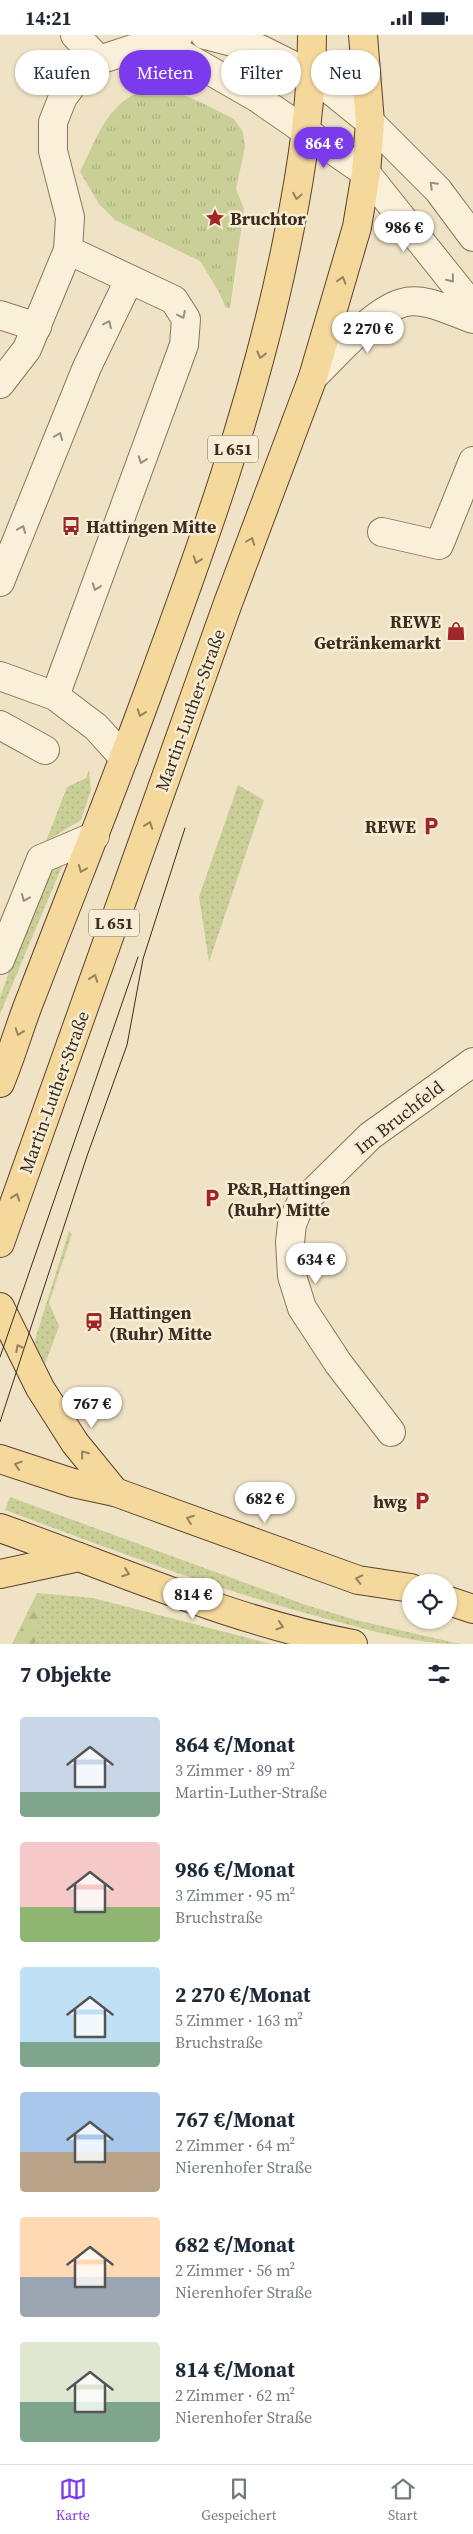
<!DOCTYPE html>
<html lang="de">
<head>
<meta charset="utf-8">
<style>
  :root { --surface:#fff; --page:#f6f6f7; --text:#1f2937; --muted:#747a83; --line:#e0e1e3; --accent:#7c3aed }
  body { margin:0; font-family:"Source Serif 4",serif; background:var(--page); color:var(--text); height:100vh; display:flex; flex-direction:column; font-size:19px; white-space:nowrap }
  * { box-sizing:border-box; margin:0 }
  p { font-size:16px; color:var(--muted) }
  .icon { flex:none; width:28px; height:28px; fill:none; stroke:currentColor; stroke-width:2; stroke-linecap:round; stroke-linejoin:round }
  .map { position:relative; height:1609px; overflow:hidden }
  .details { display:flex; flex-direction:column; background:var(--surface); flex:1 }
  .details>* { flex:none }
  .hud { position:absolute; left:15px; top:15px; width:444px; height:45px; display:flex; gap:10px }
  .buttons { position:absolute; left:402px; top:1539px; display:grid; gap:10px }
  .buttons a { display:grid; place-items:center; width:55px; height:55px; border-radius:50%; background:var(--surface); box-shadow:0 1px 4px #0004; font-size:25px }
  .price { position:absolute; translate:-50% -42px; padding:0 11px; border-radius:18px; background:#fff; color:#222; font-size:16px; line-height:32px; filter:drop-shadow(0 1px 2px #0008) }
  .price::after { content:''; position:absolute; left:50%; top:30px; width:15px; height:11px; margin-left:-8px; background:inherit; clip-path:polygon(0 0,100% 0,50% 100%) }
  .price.active { background:var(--accent); color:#fff }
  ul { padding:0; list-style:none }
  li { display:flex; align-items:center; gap:15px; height:125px; padding:0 20px }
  li span { display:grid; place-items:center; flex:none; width:140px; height:100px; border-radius:5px; color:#555 }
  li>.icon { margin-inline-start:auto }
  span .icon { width:60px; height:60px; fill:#fffc; stroke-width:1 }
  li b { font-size:21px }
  h2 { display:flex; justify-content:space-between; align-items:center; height:60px; padding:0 20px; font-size:21px }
  .tag { padding:0 18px; border-radius:22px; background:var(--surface); box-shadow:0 1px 4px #0004; font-size:18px; line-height:45px }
  .tag.active { background:var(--accent); color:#fff }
  .status { display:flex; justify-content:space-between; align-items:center; height:35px; padding:0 25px; background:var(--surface); direction:ltr }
  .status svg { height:14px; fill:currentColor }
  .tab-bar { display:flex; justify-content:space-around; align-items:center; height:70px; border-top:1px solid var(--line); background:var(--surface); font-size:14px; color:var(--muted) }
  .tab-bar a { display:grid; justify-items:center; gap:2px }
  .tab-bar .active { color:var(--accent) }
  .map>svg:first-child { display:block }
  .grass { fill:url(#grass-dots) }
  .forest { fill:url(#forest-firs) }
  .park { fill:url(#park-tufts) }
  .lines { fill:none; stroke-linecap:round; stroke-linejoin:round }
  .minor-casing { stroke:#8d755a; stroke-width:30 }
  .major-casing { stroke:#5a422e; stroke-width:30 }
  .minor { stroke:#faf0d9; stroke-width:28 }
  .major { stroke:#f5d89c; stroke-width:28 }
  .tram { stroke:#3c2d1f; stroke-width:1 }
  .oneway { stroke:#9b8e7c }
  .oneway2 { stroke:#98825e }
  .labels { text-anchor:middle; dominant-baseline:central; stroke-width:5; stroke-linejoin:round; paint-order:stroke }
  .shield { fill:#f7edd5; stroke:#746756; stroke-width:1 }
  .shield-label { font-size:16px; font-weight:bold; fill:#3c2d1f }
  .poi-label { font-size:18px; font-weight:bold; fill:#3c2d1f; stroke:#f7edd5; text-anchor:start }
  .street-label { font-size:18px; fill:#3c2d1f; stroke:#f7edd5 }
</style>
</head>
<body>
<div class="status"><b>14:21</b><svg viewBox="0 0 49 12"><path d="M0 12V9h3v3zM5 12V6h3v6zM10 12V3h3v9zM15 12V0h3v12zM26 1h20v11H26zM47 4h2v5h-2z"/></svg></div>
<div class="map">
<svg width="473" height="1609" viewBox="0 0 473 1609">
  <defs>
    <pattern id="grass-dots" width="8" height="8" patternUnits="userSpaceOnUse" patternTransform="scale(1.25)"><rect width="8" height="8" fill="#cacf98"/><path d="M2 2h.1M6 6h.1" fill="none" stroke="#aeb283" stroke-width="1.8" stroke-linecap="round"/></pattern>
    <pattern id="forest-firs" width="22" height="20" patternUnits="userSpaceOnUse" patternTransform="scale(1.25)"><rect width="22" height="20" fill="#cacf98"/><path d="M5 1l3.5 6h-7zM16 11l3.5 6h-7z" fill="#aeb283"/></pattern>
    <pattern id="park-tufts" width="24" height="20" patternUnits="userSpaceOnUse" patternTransform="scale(1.25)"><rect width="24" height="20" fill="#cacf98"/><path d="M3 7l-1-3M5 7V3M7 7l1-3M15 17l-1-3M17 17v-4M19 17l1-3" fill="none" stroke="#aeb283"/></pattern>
  </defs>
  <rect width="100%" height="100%" fill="#f0e3c5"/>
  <!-- grass -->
  <g class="grass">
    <path d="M89,735L91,755L81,785L46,806L67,752L86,743Z"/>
    <path d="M238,750L264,765L209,927L199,862Z"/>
    <path d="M63,829L0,979V962L46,835Z"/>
    <path d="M69,1196L72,1199L49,1268L59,1291L45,1329L34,1308Z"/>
    <path d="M10,1462L306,1570L356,1585L460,1609C417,1609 373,1596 331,1585C220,1556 113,1515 5,1475Z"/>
    <path d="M37,1558L93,1563L271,1609H12Z"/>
  </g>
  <!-- forest -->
  <path class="forest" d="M42,1560L35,1609H14L35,1565Z"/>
  <!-- park -->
  <path class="park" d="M150,54H162L179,58L202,68L234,84L243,97L245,112L236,154L244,174L230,273H226L219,257L200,226L115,185L99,169L80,137C97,103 108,63 150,54Z"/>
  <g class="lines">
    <!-- minor casing -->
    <g class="minor-casing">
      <g id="minor">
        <path d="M75,0L99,25"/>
        <path d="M205,0L260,14L312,40L370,87L438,155L473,202"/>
        <path d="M162,8L256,62L366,138L473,272"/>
        <path d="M0,280L37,292"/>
        <path d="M313,342C335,321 373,276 402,268C424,261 452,277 473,284"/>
        <path d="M0,349L27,314L68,215L70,182L53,116V87L63,62L78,42L99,25L148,9L162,8L179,0"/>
        <path d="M382,497L439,510L473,426"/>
        <path d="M0,547L87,332L129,245"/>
        <path d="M0,641L55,661L96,692L124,723"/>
        <path d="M55,661L184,310L186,284L174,265L68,215"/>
        <path d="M0,690L45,715"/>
        <path d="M0,925L41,824L95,801"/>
        <path d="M391,1397L338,1328L302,1273L292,1241L290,1207L292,1189L300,1170L370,1101L473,1027"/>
      </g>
    </g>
    <!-- major casing -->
    <g class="major-casing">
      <g id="major">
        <path d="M0,1048C12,1020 20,989 32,960C68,866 106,772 141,677C199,521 256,365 288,202C302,135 312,69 312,0"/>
        <path d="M0,1208L228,568L313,342L357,192L366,138L370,87L363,0"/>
        <path d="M0,1272L40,1353L75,1408L115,1457"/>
        <path d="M0,1424L73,1448L115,1457L358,1545L411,1553"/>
        <path d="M0,1493C114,1533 234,1587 353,1609"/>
        <path d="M0,1539L79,1522"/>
        <path d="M449,1566L473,1574"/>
      </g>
    </g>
    <!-- minor -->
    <use href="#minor" class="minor"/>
    <!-- major -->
    <use href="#major" class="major"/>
    <!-- tram -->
    <g class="tram">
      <path d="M0,1322L138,922"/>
      <path d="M0,1387L87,1121L127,1010L143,924L185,793"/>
    </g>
  </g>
  <!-- one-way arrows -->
  <defs><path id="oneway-chevron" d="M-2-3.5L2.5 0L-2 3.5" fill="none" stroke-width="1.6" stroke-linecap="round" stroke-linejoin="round" transform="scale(1.25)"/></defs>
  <g class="oneway">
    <use href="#oneway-chevron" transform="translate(433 150) rotate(-135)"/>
    <use href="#oneway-chevron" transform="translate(451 244) rotate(52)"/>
    <use href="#oneway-chevron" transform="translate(182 280) rotate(65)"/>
    <use href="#oneway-chevron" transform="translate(108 289) rotate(-64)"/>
    <use href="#oneway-chevron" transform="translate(59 401) rotate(-68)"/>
    <use href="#oneway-chevron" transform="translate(142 425) rotate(110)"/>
    <use href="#oneway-chevron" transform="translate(22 494) rotate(-68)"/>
    <use href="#oneway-chevron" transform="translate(96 552) rotate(110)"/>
    <use href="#oneway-chevron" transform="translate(25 863) rotate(113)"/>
  </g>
  <g class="oneway2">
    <use href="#oneway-chevron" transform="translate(297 161) rotate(101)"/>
    <use href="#oneway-chevron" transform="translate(342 245) rotate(-73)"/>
    <use href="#oneway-chevron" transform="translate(261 320) rotate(104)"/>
    <use href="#oneway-chevron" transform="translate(251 506) rotate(-69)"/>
    <use href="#oneway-chevron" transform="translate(197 525) rotate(110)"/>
    <use href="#oneway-chevron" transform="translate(141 678) rotate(110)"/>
    <use href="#oneway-chevron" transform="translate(149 790) rotate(-70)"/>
    <use href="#oneway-chevron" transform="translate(82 834) rotate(112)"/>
    <use href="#oneway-chevron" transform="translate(94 943) rotate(-70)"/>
    <use href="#oneway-chevron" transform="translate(19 997) rotate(109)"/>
    <use href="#oneway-chevron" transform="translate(16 1162) rotate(-70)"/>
    <use href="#oneway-chevron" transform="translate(19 1313) rotate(-117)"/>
    <use href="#oneway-chevron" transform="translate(84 1419) rotate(-129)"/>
    <use href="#oneway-chevron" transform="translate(18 1430) rotate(-162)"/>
    <use href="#oneway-chevron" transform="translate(190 1484) rotate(-160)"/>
    <use href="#oneway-chevron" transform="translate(126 1538) rotate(20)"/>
    <use href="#oneway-chevron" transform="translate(359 1544) rotate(-167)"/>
    <use href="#oneway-chevron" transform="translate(280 1591) rotate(17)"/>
  </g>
  <!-- icons -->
  <defs>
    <g id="sight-bare" transform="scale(1.5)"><path d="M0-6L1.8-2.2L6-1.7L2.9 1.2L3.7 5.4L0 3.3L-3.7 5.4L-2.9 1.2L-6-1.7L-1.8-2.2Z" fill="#9f2729" stroke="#f7edd5" stroke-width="2.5" paint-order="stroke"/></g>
    <g id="bus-bare" transform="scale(1.5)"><path d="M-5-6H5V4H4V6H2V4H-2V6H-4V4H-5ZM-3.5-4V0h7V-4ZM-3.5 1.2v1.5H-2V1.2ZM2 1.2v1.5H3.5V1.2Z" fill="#9f2729" stroke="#f7edd5" stroke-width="2.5" paint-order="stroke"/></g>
    <g id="shop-bare" transform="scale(1.5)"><path d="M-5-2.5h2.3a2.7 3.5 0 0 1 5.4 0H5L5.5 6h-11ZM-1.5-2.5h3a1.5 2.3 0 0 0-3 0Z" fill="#9f2729" stroke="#f7edd5" stroke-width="2.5" paint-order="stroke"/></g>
    <g id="parking-bare" transform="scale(1.5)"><path d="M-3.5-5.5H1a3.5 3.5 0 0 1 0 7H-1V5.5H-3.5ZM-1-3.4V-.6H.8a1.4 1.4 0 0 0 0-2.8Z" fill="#9f2729" stroke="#f7edd5" stroke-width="2.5" paint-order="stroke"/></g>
    <g id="station-bare" transform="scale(1.5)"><path d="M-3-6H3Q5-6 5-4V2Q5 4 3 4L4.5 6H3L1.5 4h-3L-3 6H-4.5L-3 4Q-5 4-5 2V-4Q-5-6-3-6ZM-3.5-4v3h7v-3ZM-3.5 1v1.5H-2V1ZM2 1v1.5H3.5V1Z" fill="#9f2729" stroke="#f7edd5" stroke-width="2.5" paint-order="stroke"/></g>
  </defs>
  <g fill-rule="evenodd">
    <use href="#sight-bare" x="215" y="183"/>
    <use href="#bus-bare" x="71" y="491"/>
    <use href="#shop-bare" x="456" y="596"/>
    <use href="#parking-bare" x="431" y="791"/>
    <use href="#parking-bare" x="212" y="1163"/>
    <use href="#station-bare" x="94" y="1287"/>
    <use href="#parking-bare" x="422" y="1466"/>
  </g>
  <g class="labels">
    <!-- shield labels -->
    <g class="shield">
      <rect x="208" y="400.5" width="50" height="27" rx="4"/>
      <rect x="89" y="874.5" width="50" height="27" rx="4"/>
    </g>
    <g class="shield-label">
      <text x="233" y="414">L 651</text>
      <text x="114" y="888">L 651</text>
    </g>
    <!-- poi labels -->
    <g class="poi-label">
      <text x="230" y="183">Bruchtor</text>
      <text x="86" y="491">Hattingen Mitte</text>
      <text x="441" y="586" text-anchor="end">REWE<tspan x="441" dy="21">Getränkemarkt</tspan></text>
      <text x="416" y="791" text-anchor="end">REWE</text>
      <text x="227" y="1153">P&amp;R,Hattingen<tspan x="227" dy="21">(Ruhr) Mitte</tspan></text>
      <text x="109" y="1277">Hattingen<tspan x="109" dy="21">(Ruhr) Mitte</tspan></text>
      <text x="407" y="1466" text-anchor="end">hwg</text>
    </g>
    <!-- street labels -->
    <g class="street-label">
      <text transform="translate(190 675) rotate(-70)">Martin-Luther-Straße</text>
      <text transform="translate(54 1057) rotate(-70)">Martin-Luther-Straße</text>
      <text transform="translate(399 1082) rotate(-38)">Im Bruchfeld</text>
    </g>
  </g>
</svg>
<div class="buttons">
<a><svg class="icon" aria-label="locate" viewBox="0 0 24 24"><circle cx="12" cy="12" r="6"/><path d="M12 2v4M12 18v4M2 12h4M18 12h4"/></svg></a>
</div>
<b class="price active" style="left:324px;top:134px">864 €</b>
<b class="price" style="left:404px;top:218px">986 €</b>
<b class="price" style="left:368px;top:319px">2 270 €</b>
<b class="price" style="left:316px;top:1250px">634 €</b>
<b class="price" style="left:92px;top:1394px">767 €</b>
<b class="price" style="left:265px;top:1489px">682 €</b>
<b class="price" style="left:193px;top:1585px">814 €</b>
<div class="hud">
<a class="tag">Kaufen</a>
<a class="tag active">Mieten</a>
<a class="tag">Filter</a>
<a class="tag">Neu</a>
</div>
</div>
<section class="details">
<h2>7 Objekte<svg class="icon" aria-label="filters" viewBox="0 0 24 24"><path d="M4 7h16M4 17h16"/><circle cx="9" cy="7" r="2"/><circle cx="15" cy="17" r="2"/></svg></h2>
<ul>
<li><span style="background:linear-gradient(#c9d6e8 75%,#7fa58c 0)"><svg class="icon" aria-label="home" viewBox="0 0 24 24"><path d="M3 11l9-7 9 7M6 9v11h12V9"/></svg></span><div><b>864 €/Monat</b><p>3 Zimmer · 89 m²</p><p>Martin-Luther-Straße</p></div></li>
<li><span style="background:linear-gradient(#f6c9c9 65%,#8fb573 0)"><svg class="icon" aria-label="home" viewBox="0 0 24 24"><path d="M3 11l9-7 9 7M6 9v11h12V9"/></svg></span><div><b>986 €/Monat</b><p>3 Zimmer · 95 m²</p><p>Bruchstraße</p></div></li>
<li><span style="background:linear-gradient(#bfe0f5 75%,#7fa58c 0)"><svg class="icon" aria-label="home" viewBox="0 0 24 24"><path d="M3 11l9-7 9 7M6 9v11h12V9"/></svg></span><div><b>2 270 €/Monat</b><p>5 Zimmer · 163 m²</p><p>Bruchstraße</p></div></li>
<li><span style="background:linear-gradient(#a9c7e8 60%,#b9a48a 0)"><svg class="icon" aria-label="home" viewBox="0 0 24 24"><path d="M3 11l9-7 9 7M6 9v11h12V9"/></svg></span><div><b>767 €/Monat</b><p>2 Zimmer · 64 m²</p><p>Nierenhofer Straße</p></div></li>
<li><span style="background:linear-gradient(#ffd9b3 60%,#9aa5b1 0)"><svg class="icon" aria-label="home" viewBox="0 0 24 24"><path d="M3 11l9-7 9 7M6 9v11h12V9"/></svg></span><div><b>682 €/Monat</b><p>2 Zimmer · 56 m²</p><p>Nierenhofer Straße</p></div></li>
<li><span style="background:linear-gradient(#dfe7d0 60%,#7fa58c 0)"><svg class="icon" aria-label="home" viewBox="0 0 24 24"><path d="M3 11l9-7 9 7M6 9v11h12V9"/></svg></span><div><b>814 €/Monat</b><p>2 Zimmer · 62 m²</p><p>Nierenhofer Straße</p></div></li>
</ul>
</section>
<nav class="tab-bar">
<a class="active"><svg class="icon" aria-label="map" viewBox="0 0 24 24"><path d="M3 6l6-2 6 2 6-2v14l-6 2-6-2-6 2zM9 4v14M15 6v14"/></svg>Karte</a>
<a><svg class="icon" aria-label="saved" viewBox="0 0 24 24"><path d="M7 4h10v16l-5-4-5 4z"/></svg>Gespeichert</a>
<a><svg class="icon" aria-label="home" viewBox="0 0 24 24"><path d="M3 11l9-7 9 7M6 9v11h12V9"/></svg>Start</a>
</nav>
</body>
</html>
